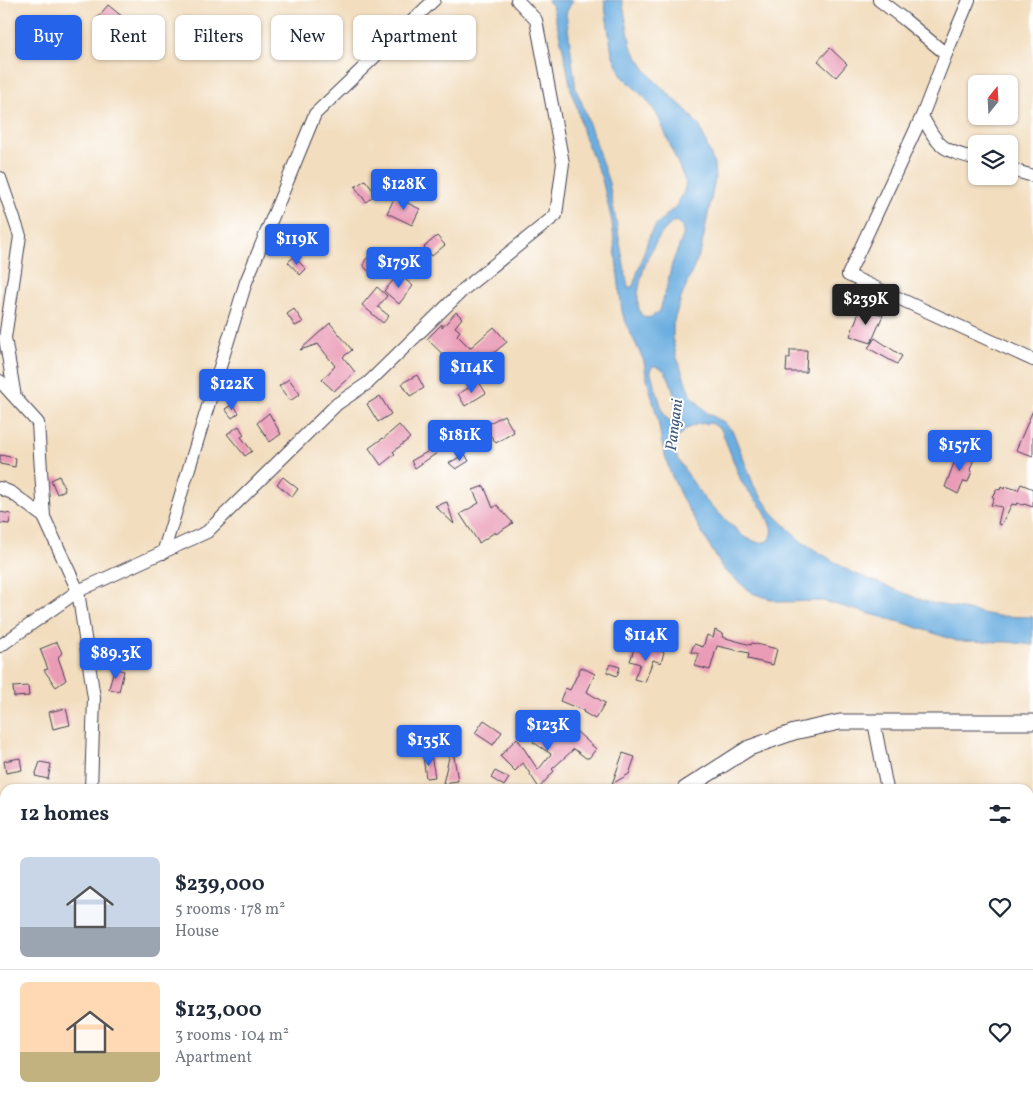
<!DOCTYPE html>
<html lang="en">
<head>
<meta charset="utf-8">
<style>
  :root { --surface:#fff; --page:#f2f2f3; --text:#1f2937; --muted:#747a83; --line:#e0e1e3; --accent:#2563eb }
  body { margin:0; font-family:Vollkorn,serif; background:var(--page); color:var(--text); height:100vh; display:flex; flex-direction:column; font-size:19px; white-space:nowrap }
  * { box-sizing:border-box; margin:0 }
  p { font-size:16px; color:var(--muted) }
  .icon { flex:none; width:28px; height:28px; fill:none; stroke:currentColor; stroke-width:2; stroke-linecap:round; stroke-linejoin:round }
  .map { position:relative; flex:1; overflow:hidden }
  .side { position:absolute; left:0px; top:784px; width:1034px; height:321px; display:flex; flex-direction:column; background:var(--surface); border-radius:15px 15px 0 0; box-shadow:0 1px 4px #0004 }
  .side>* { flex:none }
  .guide { position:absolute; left:15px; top:15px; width:500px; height:45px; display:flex; gap:10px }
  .needle { width:32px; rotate:18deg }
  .controls { position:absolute; left:968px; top:75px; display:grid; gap:10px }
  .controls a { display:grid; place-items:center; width:50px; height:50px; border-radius:8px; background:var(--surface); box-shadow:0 1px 4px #0004; font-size:25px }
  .price { position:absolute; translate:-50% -42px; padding:0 11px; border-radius:5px; background:var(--accent); color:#fff; font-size:16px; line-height:32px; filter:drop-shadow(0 1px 2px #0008) }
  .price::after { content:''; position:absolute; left:50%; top:30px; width:15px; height:11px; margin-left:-8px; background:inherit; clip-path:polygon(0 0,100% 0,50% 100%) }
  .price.selected { background:#222; color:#fff }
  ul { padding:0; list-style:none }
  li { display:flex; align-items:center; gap:15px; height:125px; padding:0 20px }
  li+li { border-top:1px solid var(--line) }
  li span { display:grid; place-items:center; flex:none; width:140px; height:100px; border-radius:8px; color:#555 }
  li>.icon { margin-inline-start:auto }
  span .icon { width:60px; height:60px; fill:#fffc; stroke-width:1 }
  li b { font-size:21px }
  h2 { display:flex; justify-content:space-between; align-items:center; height:60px; padding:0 20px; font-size:21px }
  .tag { padding:0 18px; border-radius:8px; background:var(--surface); box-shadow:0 1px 4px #0004; font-size:18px; line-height:45px }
  .tag.selected { background:var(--accent); color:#fff }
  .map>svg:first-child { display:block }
  .water { fill:#6caee0; stroke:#47688e; fill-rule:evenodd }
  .building { fill:#ea9cb7 }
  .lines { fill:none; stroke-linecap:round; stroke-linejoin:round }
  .minor-casing { stroke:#413e4f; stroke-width:14 }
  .major-casing { stroke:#413e4f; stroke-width:17 }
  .minor { stroke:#fff; stroke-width:12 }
  .major { stroke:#fff; stroke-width:15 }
  .labels { text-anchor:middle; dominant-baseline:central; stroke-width:4; stroke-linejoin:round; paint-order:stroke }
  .water-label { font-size:16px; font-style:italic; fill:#405a7d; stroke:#fff }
</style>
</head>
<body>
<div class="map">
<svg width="1033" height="1104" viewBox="0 0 1033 1104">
  <rect width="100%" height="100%" fill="#fff"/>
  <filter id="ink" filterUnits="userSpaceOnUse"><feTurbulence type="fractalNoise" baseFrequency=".02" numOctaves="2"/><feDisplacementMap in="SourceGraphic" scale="10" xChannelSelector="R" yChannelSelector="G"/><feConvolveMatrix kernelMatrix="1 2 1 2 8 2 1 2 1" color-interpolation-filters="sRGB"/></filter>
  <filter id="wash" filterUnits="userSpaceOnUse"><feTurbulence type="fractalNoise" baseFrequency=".0096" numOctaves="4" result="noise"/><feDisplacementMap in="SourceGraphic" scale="20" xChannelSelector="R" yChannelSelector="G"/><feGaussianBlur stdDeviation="1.12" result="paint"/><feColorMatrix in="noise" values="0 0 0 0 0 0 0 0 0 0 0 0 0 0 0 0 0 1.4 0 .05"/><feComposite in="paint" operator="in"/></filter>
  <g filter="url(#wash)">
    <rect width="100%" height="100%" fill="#f2ddbe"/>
    <!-- water -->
    <path class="water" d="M547,0H573L566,13L576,90L582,103L609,183L628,287H632L633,286L650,234L656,225L676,206L683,194L686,183L658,116L647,100L622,76L612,54L604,0H622L631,46L635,53L645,69L655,81L687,111L700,127L714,164L715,179L701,250L681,298L673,324V340L676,355L690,394L707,413L724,422L733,432L754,486L771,511L802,542L851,572L927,602L997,616L1033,617V645L1008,642L957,641L907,624L823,601L780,602L752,593L723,569L681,496L670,472L662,444L658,420L646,375L644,361L627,326L622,312L612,222L602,179L583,134L577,107L572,94L564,53L552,5ZM675,221C681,224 684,229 683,236L672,264L665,294L659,312L649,318L641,315C640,311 638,307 638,304C636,280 654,233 675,221ZM653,366C672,365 676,403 676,417L672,422L668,420L663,412L650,370ZM711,423L721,429L742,483L764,510L773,532L768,541L759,543L744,537L704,499L677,458L675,448L677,439L686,429L698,424Z"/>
    <g id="blocks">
      <!-- building -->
      <g class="building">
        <path d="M108,5L129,22L118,36L97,18Z"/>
        <path d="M830,48L847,64L836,77L818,61Z"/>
        <path d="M365,180L376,194L366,202L355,187Z"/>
        <path d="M395,197L420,209L412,225L387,213Z"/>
        <path d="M437,236L445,245L432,256L424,247Z"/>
        <circle cx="371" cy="264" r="7"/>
        <path d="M294,257L306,269L300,275L288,262Z"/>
        <path d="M399,274L413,286L399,304L384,291Z"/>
        <path d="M377,287L387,296L378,307L389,316L383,323L362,305Z"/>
        <path d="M294,309L303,322L295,326L287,314Z"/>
        <path d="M868,310L883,315L871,343L850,336L859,312L866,315Z"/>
        <path d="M456,312L462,318L455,327L460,331L457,335L470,348L494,327L507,342L485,360L478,351L459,370L427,339L442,324V328Z"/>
        <path d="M330,323L352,350L343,357L355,372L334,391L322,380L335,366L318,344L300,350Z"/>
        <path d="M875,338L902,356L897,364L868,348Z"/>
        <path d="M790,350H807L806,372H786L787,358H790Z"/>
        <path d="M417,375L424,388L410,396L402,383Z"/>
        <path d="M289,379L300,394L290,401L279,386Z"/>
        <path d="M479,382L486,393L465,406L458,394Z"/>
        <path d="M380,396L391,414L378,422L367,404Z"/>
        <path d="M233,404L239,413L232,418L225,409Z"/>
        <path d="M1033,410V456L1016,450Z"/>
        <path d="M269,413L281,434L270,442L257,423Z"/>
        <path d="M504,415L514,432L496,443L490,435L488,424Z"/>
        <path d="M449,424L458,438L444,447L439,440L443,437L439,430Z"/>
        <path d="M399,425L410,438L393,452L395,454L381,465L369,448L383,438V439Z"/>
        <path d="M239,426L244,435L241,437L252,451L245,456L227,434Z"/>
        <path d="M434,448L437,453L415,468L411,461Z"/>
        <path d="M959,450L975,456L970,470L972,471L968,482L964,481L958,494L945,487Z"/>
        <path d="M465,454L469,461L456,469L449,463Z"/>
        <path d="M0,455L16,458L15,467L0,464Z"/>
        <path d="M59,476L65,490L57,494L51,480Z"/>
        <path d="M283,477L298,489L292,497L277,484Z"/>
        <path d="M1021,484L1033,489V507L1024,504L1023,505L1017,503L1016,505L1012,504L1001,525L998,524L1002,507L991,505L994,498L992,496L996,492V489L1000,490L1001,487L1004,489L1005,486L1018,490Z"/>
        <path d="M484,486L493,508L497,505L513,523L496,534L495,532L479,543L460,514L479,503L473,490Z"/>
        <path d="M447,502L454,524L435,506Z"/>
        <path d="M0,512L11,514L9,524L0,523Z"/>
        <path d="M715,630L723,634L722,637L751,645L752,643L777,649L773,665L748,659L749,653L717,646L710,670L695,666L699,654L691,652L694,644L703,647L707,635L713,638Z"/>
        <path d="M57,642L62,653L58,657L66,680L56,687L44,670L48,669L40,649Z"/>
        <path d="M648,647L664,652L661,663L653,660L645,682L634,679L640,664L630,661L634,649L647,653Z"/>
        <path d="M610,664L620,667L617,676L607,672Z"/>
        <path d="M581,667L595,674L587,692L605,703L595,719L583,712L584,711L560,701L565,688L570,690Z"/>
        <path d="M114,668L124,671L119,691L109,689Z"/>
        <path d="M28,686L29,696L14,697L13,687Z"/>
        <path d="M66,708L70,725L53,729L49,712Z"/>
        <path d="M484,720L502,732L493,745L475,733Z"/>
        <path d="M564,724L576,731L596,749L589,758H586L574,749L552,769L554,771L539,788L523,763L515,771L500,756L517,738L538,770L551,754L533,742L541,730L548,735L551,731L558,735Z"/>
        <path d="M452,745L458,781L443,783Z"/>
        <path d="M623,753L635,757L629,774L612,784Z"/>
        <path d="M431,755L435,777L426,778L423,756Z"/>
        <path d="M20,758L22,770L6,773L4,761Z"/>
        <path d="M40,762L51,764L48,779L35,776Z"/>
        <path d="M495,771L509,778L504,786L491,778Z"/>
      </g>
    </g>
  </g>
  <g filter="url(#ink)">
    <use href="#blocks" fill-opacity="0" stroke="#413e4f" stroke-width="1"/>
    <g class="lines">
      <!-- minor casing -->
      <g class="minor-casing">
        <g id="minor">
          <path d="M879,0L905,20L946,54"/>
          <path d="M969,0L946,54L922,116C940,149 941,149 976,159"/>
          <path d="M922,116L848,275L1033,360"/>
          <path d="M1009,169L1033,176"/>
          <path d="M0,178L20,236L5,338L15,397"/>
          <path d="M0,381L38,423L44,517"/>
          <path d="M0,488L12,493L44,517L78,591L94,698L91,789"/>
          <path d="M163,553L246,282L315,114L434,0"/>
          <path d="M0,646L78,591L207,532L337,404L368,383L464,289L556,215L563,163L536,20L517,0"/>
          <path d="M874,722L887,789"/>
          <path d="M0,990L4,992"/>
          <path d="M948,1100L949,1104"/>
        </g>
      </g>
      <!-- major casing -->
      <g class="major-casing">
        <g id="major">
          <path d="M685,789L749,748L794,732L840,722H1033"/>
          <path d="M0,1085L5,1086"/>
        </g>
      </g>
      <!-- minor -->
      <use href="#minor" class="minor"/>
      <!-- major -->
      <use href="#major" class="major"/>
    </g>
  </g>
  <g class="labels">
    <!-- water labels -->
    <g class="water-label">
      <text transform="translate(675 425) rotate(-83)">Pangani</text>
    </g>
  </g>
</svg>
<div class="controls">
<a><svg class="needle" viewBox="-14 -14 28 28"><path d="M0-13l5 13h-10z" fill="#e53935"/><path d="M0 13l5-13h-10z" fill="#747a83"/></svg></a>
<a><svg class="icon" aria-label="layers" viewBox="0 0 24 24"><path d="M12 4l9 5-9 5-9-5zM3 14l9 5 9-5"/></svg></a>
</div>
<b class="price" style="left:404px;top:211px">$128K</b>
<b class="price" style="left:297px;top:266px">$119K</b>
<b class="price" style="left:399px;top:289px">$179K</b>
<b class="price selected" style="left:866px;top:326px">$239K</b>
<b class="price" style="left:472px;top:394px">$114K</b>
<b class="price" style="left:232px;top:411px">$122K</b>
<b class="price" style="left:460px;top:462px">$181K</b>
<b class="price" style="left:960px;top:472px">$157K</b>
<b class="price" style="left:646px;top:662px">$114K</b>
<b class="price" style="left:116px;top:680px">$89.3K</b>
<b class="price" style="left:548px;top:752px">$123K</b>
<b class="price" style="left:429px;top:767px">$135K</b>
<div class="guide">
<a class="tag selected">Buy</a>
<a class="tag">Rent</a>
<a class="tag">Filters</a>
<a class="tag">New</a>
<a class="tag">Apartment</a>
</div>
<section class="side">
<h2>12 homes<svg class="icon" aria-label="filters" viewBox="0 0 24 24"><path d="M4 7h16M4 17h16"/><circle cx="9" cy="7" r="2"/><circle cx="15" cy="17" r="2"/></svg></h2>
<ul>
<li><span style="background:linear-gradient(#c9d6e8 70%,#9aa5b1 0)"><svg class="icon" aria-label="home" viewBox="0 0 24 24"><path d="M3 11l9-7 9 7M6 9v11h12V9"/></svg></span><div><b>$239,000</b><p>5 rooms · 178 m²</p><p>House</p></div><svg class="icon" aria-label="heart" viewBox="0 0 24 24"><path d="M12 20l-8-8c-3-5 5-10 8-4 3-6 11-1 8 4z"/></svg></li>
<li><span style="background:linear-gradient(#ffd9b3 70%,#c2b280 0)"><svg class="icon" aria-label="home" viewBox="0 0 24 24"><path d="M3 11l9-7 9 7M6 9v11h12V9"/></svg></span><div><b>$123,000</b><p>3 rooms · 104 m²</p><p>Apartment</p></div><svg class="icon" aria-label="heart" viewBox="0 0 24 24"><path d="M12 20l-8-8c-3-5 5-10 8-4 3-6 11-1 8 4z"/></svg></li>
</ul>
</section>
</div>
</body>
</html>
